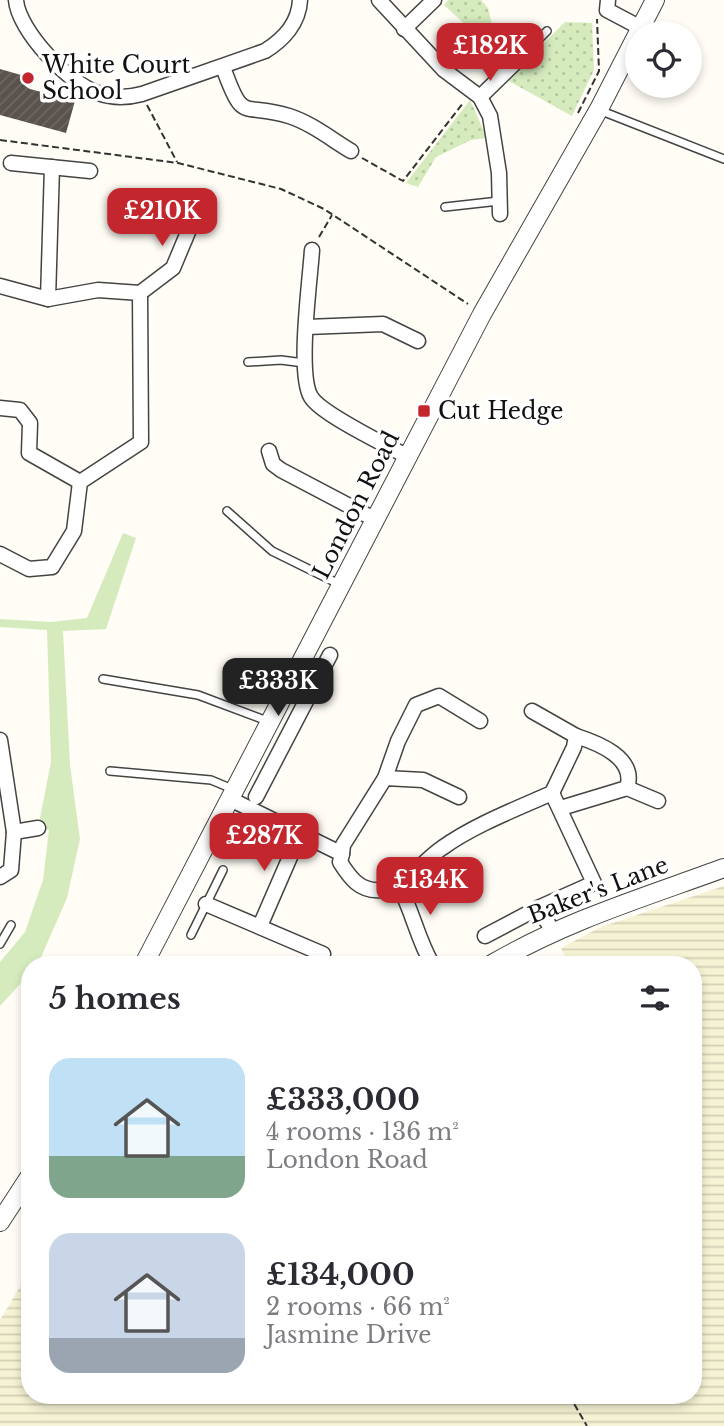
<!DOCTYPE html>
<html lang="en">
<head>
<meta charset="utf-8">
<style>
  :root { --surface:#fff; --page:#f7f7f7; --text:#2b2b33; --muted:#7c7c81; --accent:#c4262e }
  body { margin:0; font-family:"Libre Baskerville",serif; background:var(--page); color:var(--text); height:100vh; display:flex; flex-direction:column; font-size:26px; white-space:nowrap }
  * { box-sizing:border-box; margin:0 }
  p { font-size:23px; color:var(--muted) }
  .icon { flex:none; width:38px; height:38px; fill:none; stroke:currentColor; stroke-width:2; stroke-linecap:round; stroke-linejoin:round }
  .map { position:relative; flex:1; overflow:hidden }
  .sheet { position:absolute; left:21px; top:956px; width:681px; height:448px; display:flex; flex-direction:column; background:var(--surface); border-radius:28px; box-shadow:0 4px 10px #0003 }
  .sheet>* { flex:none }
  .controls { position:absolute; left:625px; top:21px; display:grid; gap:14px }
  .controls a { display:grid; place-items:center; width:77px; height:77px; border-radius:50%; background:var(--surface); box-shadow:0 4px 10px #0003; font-size:35px }
  .price { position:absolute; translate:-50% -60px; padding:0 16px; border-radius:14px; background:var(--accent); color:#fff; font-size:23px; line-height:46px; filter:drop-shadow(0 2px 4px #0008) }
  .price::after { content:''; position:absolute; left:50%; top:42px; width:21px; height:16px; margin-left:-10px; background:inherit; clip-path:polygon(0 0,100% 0,50% 100%) }
  .price.active { background:#222; color:#fff }
  ul { padding:0; list-style:none }
  li { display:flex; align-items:center; gap:21px; height:175px; padding:0 28px }
  li span { display:grid; place-items:center; flex:none; width:196px; height:140px; border-radius:21px; color:#555 }
  li>.icon { margin-inline-start:auto }
  span .icon { width:84px; height:84px; fill:#fffc; stroke-width:1 }
  li b { font-size:30px }
  h2 { display:flex; justify-content:space-between; align-items:center; height:84px; padding:0 28px; font-size:30px }
  .map>svg:first-child { display:block }
  .farmland { fill:url(#farmland-rules) }
  .grass { fill:url(#grass-dots) }
  .park { fill:#d5ebbd }
  .building { fill:url(#building-hatch) }
  .lines { fill:none; stroke-linecap:round; stroke-linejoin:round }
  .service-casing { stroke:#444; stroke-width:10 }
  .minor-casing { stroke:#444; stroke-width:17 }
  .tertiary-casing { stroke:#444; stroke-width:20 }
  .path { stroke:#333; stroke-width:2; stroke-dasharray:7 3.5; stroke-linecap:butt }
  .service { stroke:#fff; stroke-width:7 }
  .minor { stroke:#fff; stroke-width:14 }
  .tertiary { stroke:#fff; stroke-width:18 }
  .poi-dot { fill:#c4262e; stroke:#fff; stroke-width:2.5 }
  .labels { text-anchor:middle; dominant-baseline:central; stroke-width:7; stroke-linejoin:round; paint-order:stroke }
  .poi-label { font-size:23px; fill:#111; stroke:#fff; text-anchor:start }
  .street-label { font-size:23px; fill:#111; stroke:#fff }
</style>
</head>
<body>
<div class="map">
<svg width="724" height="1426" viewBox="0 0 724 1426">
  <defs>
    <pattern id="farmland-rules" width="6" height="5" patternUnits="userSpaceOnUse" patternTransform="scale(1.75)"><rect width="6" height="5" fill="#f6f3d4"/><path d="M0 2.5h6" fill="none" stroke="#d2cfb5"/></pattern>
    <pattern id="grass-dots" width="8" height="8" patternUnits="userSpaceOnUse" patternTransform="scale(1.75)"><rect width="8" height="8" fill="#d5ebbd"/><path d="M2 2h.1M6 6h.1" fill="none" stroke="#b6c8a1" stroke-width="1.8" stroke-linecap="round"/></pattern>
    <pattern id="building-hatch" width="6" height="6" patternUnits="userSpaceOnUse" patternTransform="scale(1.75)"><rect width="6" height="6" fill="#5a524d"/><path d="M-1 1l2-2M0 6l6-6M5 7l2-2" fill="none" stroke="#6d6662"/></pattern>
  </defs>
  <rect width="100%" height="100%" fill="#fffdf5"/>
  <!-- farmland -->
  <path class="farmland" d="M724,886V1426H0V1320L30,1270V1395H693V964H569L561,948L601,927Z"/>
  <!-- grass -->
  <g class="grass">
    <path d="M448,0H481L488,8L493,29L515,53L506,62L444,5Z"/>
    <path d="M565,22L592,23L594,70L572,116L507,80Z"/>
    <path d="M470,100L487,138L471,140L436,157L418,187L406,183Z"/>
  </g>
  <!-- park -->
  <path class="park" d="M123,533L136,538L106,629L63,631L70,765L80,839L67,898L38,964H30V973L0,1006V962L25,932L43,880L49,830L38,828L51,762L47,630L0,627V619L51,622L87,618Z"/>
  <!-- building -->
  <path class="building" d="M0,69L28,77L25,86L30,89L75,101L66,133L0,115Z"/>
  <g class="lines">
    <!-- service casing -->
    <g class="service-casing">
      <g id="service">
        <path d="M524,54L547,31"/>
        <path d="M599,110L724,159"/>
        <path d="M445,207L499,201"/>
        <path d="M248,362L281,360L304,363"/>
        <path d="M227,511L272,551L341,585"/>
        <path d="M103,679L198,695L270,722"/>
        <path d="M110,771L211,780L235,790"/>
        <path d="M191,935L223,870"/>
        <path d="M0,944L11,925"/>
      </g>
    </g>
    <!-- minor casing -->
    <g class="minor-casing">
      <g id="minor">
        <path d="M16,0C18,30 69,84 98,93C112,98 127,98 142,94L265,51C283,40 299,23 300,0"/>
        <path d="M379,0L444,70L480,97L490,116L499,173L500,214"/>
        <path d="M608,0L607,10L641,28"/>
        <path d="M404,29L434,0"/>
        <path d="M223,67C244,126 242,101 289,116C311,123 331,139 351,151"/>
        <path d="M480,97L524,54"/>
        <path d="M11,163L90,171"/>
        <path d="M312,250C310,281 297,374 311,397C321,414 388,446 408,457"/>
        <path d="M0,286L48,299L98,290L140,293L141,442L80,482"/>
        <path d="M140,293L173,268L196,213"/>
        <path d="M48,299L52,167"/>
        <path d="M307,327L383,324L418,341"/>
        <path d="M0,408L20,410L30,423L29,453L80,482L74,531L52,567L29,569L0,554"/>
        <path d="M269,451L273,464L281,470L376,520"/>
        <path d="M532,711L576,736L574,747L552,793"/>
        <path d="M0,740L14,832"/>
        <path d="M385,778L398,741L416,705L439,696L480,721"/>
        <path d="M627,788L658,801"/>
        <path d="M256,797L330,655"/>
        <path d="M230,799L342,854L340,862C350,878 360,892 381,890C408,886 421,862 442,848C474,825 516,809 552,793L594,883L538,908L485,936"/>
        <path d="M561,808L627,788C637,758 598,743 576,736"/>
        <path d="M342,854L343,845L385,778L423,780L459,797"/>
        <path d="M0,877L11,870L14,832L38,828"/>
        <path d="M399,886C413,912 417,938 432,964"/>
        <path d="M206,904L323,954"/>
        <path d="M538,908L553,931"/>
        <path d="M260,926L300,834"/>
      </g>
    </g>
    <!-- tertiary casing -->
    <g class="tertiary-casing">
      <g id="tertiary">
        <path d="M638,33L655,0"/>
        <path d="M144,964L482,314L599,109L637,35"/>
        <path d="M492,964C568,920 642,898 724,868"/>
        <path d="M0,1222L30,1176"/>
      </g>
    </g>
    <!-- path -->
    <g class="path">
      <path d="M147,105L177,162"/>
      <path d="M578,113L599,71L597,19"/>
      <path d="M0,140L178,163L281,189L324,209L468,304"/>
      <path d="M362,158L403,181L463,103"/>
      <path d="M319,237L332,215"/>
      <path d="M569,1395L587,1426"/>
    </g>
    <!-- service -->
    <use href="#service" class="service"/>
    <!-- minor -->
    <use href="#minor" class="minor"/>
    <!-- tertiary -->
    <use href="#tertiary" class="tertiary"/>
  </g>
  <!-- markers -->
  <g class="poi-dot">
    <circle cx="28" cy="78" r="7"/>
    <rect x="417" y="404" width="14" height="14" rx="3.5"/>
  </g>
  <g class="labels">
    <!-- poi labels -->
    <g class="poi-label">
      <text x="42" y="65">White Court<tspan x="42" dy="26">School</tspan></text>
      <text x="438" y="411">Cut Hedge</text>
    </g>
    <!-- street labels -->
    <g class="street-label">
      <text transform="translate(356 505) rotate(-63)">London Road</text>
      <text transform="translate(598 890) rotate(-21)">Baker's Lane</text>
    </g>
  </g>
</svg>
<div class="controls">
<a><svg class="icon" aria-label="locate" viewBox="0 0 24 24"><circle cx="12" cy="12" r="6"/><path d="M12 2v4M12 18v4M2 12h4M18 12h4"/></svg></a>
</div>
<b class="price" style="left:490px;top:83px">£182K</b>
<b class="price" style="left:162px;top:248px">£210K</b>
<b class="price active" style="left:278px;top:718px">£333K</b>
<b class="price" style="left:264px;top:873px">£287K</b>
<b class="price" style="left:430px;top:917px">£134K</b>
<section class="sheet">
<h2>5 homes<svg class="icon" aria-label="filters" viewBox="0 0 24 24"><path d="M4 7h16M4 17h16"/><circle cx="9" cy="7" r="2"/><circle cx="15" cy="17" r="2"/></svg></h2>
<ul>
<li><span style="background:linear-gradient(#bfe0f5 70%,#7fa58c 0)"><svg class="icon" aria-label="home" viewBox="0 0 24 24"><path d="M3 11l9-7 9 7M6 9v11h12V9"/></svg></span><div><b>£333,000</b><p>4 rooms · 136 m²</p><p>London Road</p></div></li>
<li><span style="background:linear-gradient(#c9d6e8 75%,#9aa5b1 0)"><svg class="icon" aria-label="home" viewBox="0 0 24 24"><path d="M3 11l9-7 9 7M6 9v11h12V9"/></svg></span><div><b>£134,000</b><p>2 rooms · 66 m²</p><p>Jasmine Drive</p></div></li>
</ul>
</section>
</div>
</body>
</html>
